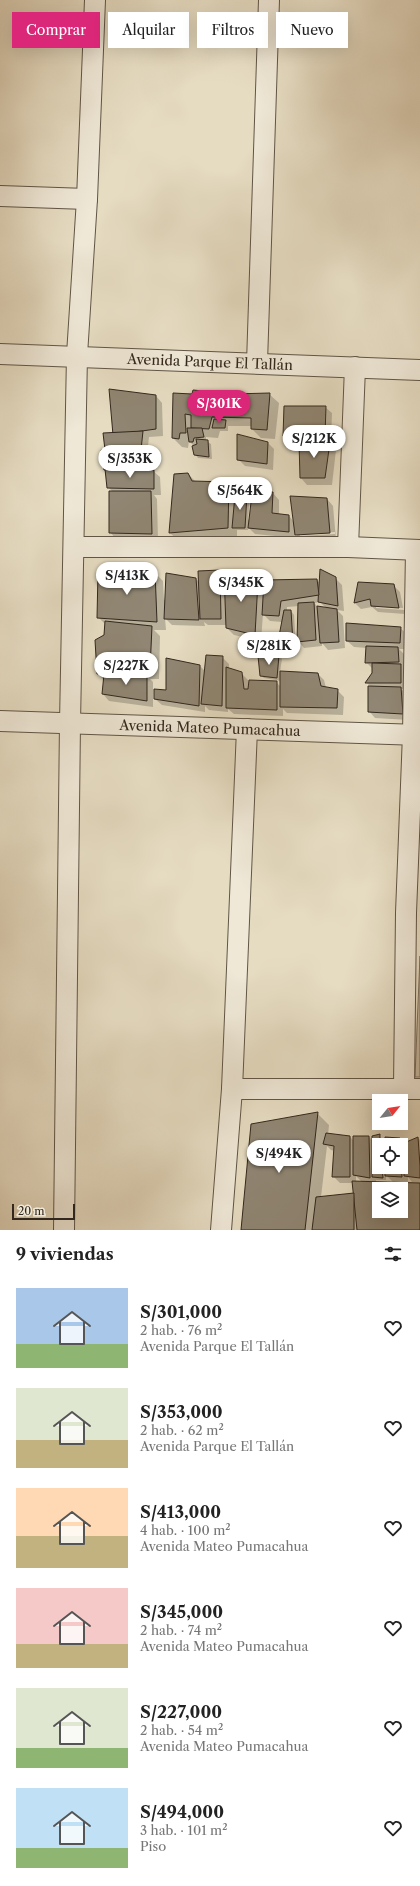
<!DOCTYPE html>
<html lang="es">
<head>
<meta charset="utf-8">
<style>
  :root { --surface:#fff; --page:#f6f6f6; --text:#222; --muted:#767676; --accent:#db2777 }
  body { margin:0; font-family:"Libre Caslon Text",serif; background:var(--page); color:var(--text); height:100vh; display:flex; flex-direction:column; font-size:15px; white-space:nowrap }
  * { box-sizing:border-box; margin:0 }
  p { font-size:13px; color:var(--muted) }
  .icon { flex:none; width:22px; height:22px; fill:none; stroke:currentColor; stroke-width:2; stroke-linecap:round; stroke-linejoin:round }
  .map { position:relative; height:1230px; overflow:hidden }
  .drawer { display:flex; flex-direction:column; background:var(--surface); flex:1 }
  .drawer>* { flex:none }
  .guide { position:absolute; left:12px; top:12px; width:396px; height:36px; display:flex; gap:8px }
  .needle { width:26px; rotate:60deg }
  .controls { position:absolute; left:372px; top:1094px; display:grid; gap:8px }
  .controls a { display:grid; place-items:center; width:36px; height:36px; border-radius:0px; background:var(--surface); box-shadow:0 4px 16px #0002; font-size:20px }
  .scale { position:absolute; left:12px; bottom:10px; width:63px; box-sizing:border-box; padding-left:4px; border:2px solid #33281d; border-top:0; font-size:11px; line-height:14px; white-space:nowrap; color:#33281d; -webkit-text-stroke:3px #efe8d7; paint-order:stroke }
  .price { position:absolute; translate:-50% -34px; padding:0 9px; border-radius:14px; background:#fff; color:#222; font-size:13px; line-height:26px; filter:drop-shadow(0 1px 2px #0008) }
  .price::after { content:''; position:absolute; left:50%; top:24px; width:12px; height:9px; margin-left:-6px; background:inherit; clip-path:polygon(0 0,100% 0,50% 100%) }
  .price.on { background:var(--accent); color:#fff }
  ul { padding:0; list-style:none }
  li { display:flex; align-items:center; gap:12px; height:100px; padding:0 16px }
  li span { display:grid; place-items:center; flex:none; width:112px; height:80px; border-radius:0px; color:#555 }
  li>.icon { margin-inline-start:auto }
  span .icon { width:48px; height:48px; fill:#fffc; stroke-width:1 }
  li b { font-size:17px }
  h2 { display:flex; justify-content:space-between; align-items:center; height:48px; padding:0 16px; font-size:17px }
  .pill { padding:0 14px; border-radius:0px; background:var(--surface); box-shadow:0 4px 16px #0002; font-size:14px; line-height:36px }
  .pill.on { background:var(--accent); color:#fff }
  .map>svg:first-child { display:block }
  .green { fill:#c8bda6; stroke:#7e7262 }
  .shadow { fill:#0003; fill-rule:evenodd }
  .building { fill:#908673; stroke:#33281d; fill-rule:evenodd }
  .lines { fill:none; stroke-linecap:round; stroke-linejoin:round }
  .street-casing { stroke:#605546; stroke-width:22 }
  .street { stroke:#efe8d7; stroke-width:20 }
  .labels { text-anchor:middle; dominant-baseline:central; stroke-width:3; stroke-linejoin:round; paint-order:stroke }
  .street-label { font-size:14px; fill:#33281d; stroke:#efe8d7 }
</style>
</head>
<body>
<div class="map">
<svg width="420" height="1230" viewBox="0 0 420 1230">
  <rect width="100%" height="100%" fill="#e6dcc2"/>
  <filter id="stains"><feTurbulence type="fractalNoise" baseFrequency=".005" numOctaves="4"/><feColorMatrix values="0 0 0 0 .2 0 0 0 0 .09 0 0 0 0 .02 0 0 0 .5 -.17"/></filter>
  <radialGradient id="worn" r=".72"><stop offset=".6" stop-color="#630" stop-opacity="0"/><stop offset="1" stop-color="#630" stop-opacity=".3"/></radialGradient>
  <!-- green -->
  <path class="green" d="M420,956V1077H415Z"/>
  <!-- shadow -->
  <g class="shadow">
    <path d="M174,394L232,395L269,394L279,403L275,439L261,438L252,429V426H228V431H220L218,438L206,437V441L211,444L212,459L198,458L195,454L197,445H193L189,441L188,448L182,447L173,438Z"/>
    <path d="M156,396L162,403L163,436L149,437L147,455L150,457L149,470L153,471L160,477L161,495H154L157,499L158,540L116,539L110,532L113,492L108,487L106,451L114,433Z"/>
    <path d="M325,407L332,413L331,442H328L336,450L332,485H307L301,478L300,442H290L284,435Z"/>
    <path d="M267,442L274,449L273,470L245,466L238,459Z"/>
    <path d="M188,474L196,482L228,483L237,492V496L246,495L250,498L248,520L273,493L279,500V515L289,516L294,522L327,499L333,506L336,539L303,541L295,534V538L255,534L248,527V530H237V537L180,542L170,533ZM335,532V534L300,536V534Z"/>
    <path d="M220,571L225,576L258,582L265,589L317,580L320,583L335,578L342,585L344,611L337,610L343,616L345,648L328,650L322,643V646L304,648L298,641L299,606L287,607V611H291L294,615L296,645L280,636L282,622L270,621L263,614L261,641L234,635L227,628V625H208L204,622L205,626L172,625L165,618L166,630H154L160,636L159,679H150L153,682V707L109,701L103,694L104,680L98,674L106,625L98,617L154,572L163,581L164,600H166L196,579L200,583ZM320,602L326,608L318,607L314,603Z"/>
    <path d="M393,585L400,592L403,608L376,606V608L404,610L405,614L378,612L372,607L361,609L355,603Z"/>
    <path d="M400,628L407,634L406,649H399L404,654L407,689H401L407,694L409,720L375,718L369,711L371,687L367,683L373,674V669L366,662L367,648L354,647L347,641Z"/>
    <path d="M279,656L282,659L280,672L318,674L324,680L326,688L337,690L344,697L343,715L287,713L283,709V716L234,714L228,709V712L209,710L205,706V712L162,705L155,699L200,666L205,671L222,657L229,664V669L241,673L248,680V685L276,682L281,687V681L264,678L261,675Z"/>
    <path d="M318,1114L329,1125L328,1135L350,1137L354,1141L369,1137L373,1141L379,1135L382,1139L383,1145H379V1167H401V1145H386L400,1139L404,1143L418,1138L420,1140V1183L412,1182L408,1177V1184H420V1230H242ZM327,1146L331,1150L335,1151L333,1176L340,1183H354L355,1194L321,1197ZM386,1175L394,1183H376V1180H386ZM356,1176L362,1182H356ZM379,1189H401V1211H379Z"/>
  </g>
  <!-- building -->
  <g class="building">
    <path d="M109,389L156,395V429L113,435Z"/>
    <path d="M193,390L232,394L270,393L267,430L251,429V418L212,417L209,429L191,428V415L185,414L186,433H180L179,439L172,438L173,393L192,394Z"/>
    <path d="M284,406H326L325,436H283Z"/>
    <path d="M214,419L226,420L225,428H212Z"/>
    <path d="M187,428H202L204,437L194,438L193,442H189Z"/>
    <path d="M143,431L141,450H105L103,433Z"/>
    <path d="M237,434L268,442L267,464L237,460Z"/>
    <path d="M196,439L208,440L209,457L194,455L192,446L197,444Z"/>
    <path d="M299,442H330L325,478H300Z"/>
    <path d="M101,450H144L142,468L104,470Z"/>
    <path d="M105,469L154,470V489L107,488Z"/>
    <path d="M188,473L192,481L229,482L228,528L169,533L174,474Z"/>
    <path d="M109,491H151L152,534L109,533Z"/>
    <path d="M273,492L272,513L289,515V532L248,528L252,494Z"/>
    <path d="M247,494L245,528H232L235,495Z"/>
    <path d="M290,496L327,498L330,533L295,535Z"/>
    <path d="M320,569L336,577L338,606L318,602Z"/>
    <path d="M220,570L221,619H200L198,571Z"/>
    <path d="M155,571L157,622L97,618L98,572Z"/>
    <path d="M224,571L258,581L255,635L226,628Z"/>
    <path d="M166,573L196,578L199,620L164,619Z"/>
    <path d="M317,579L319,595L281,601L279,616L262,615L264,580Z"/>
    <path d="M358,582L394,584L399,608L371,606L370,599L354,603Z"/>
    <path d="M314,602L316,640L297,642L298,603Z"/>
    <path d="M317,606L337,609L339,642L320,643Z"/>
    <path d="M284,610H291L293,643L279,636Z"/>
    <path d="M105,621L152,626L150,670L97,674L95,640L104,635Z"/>
    <path d="M346,623L401,627L400,643L346,641Z"/>
    <path d="M366,646L398,647L399,662L365,663Z"/>
    <path d="M206,655L223,656L222,706L201,704Z"/>
    <path d="M279,655L277,678L260,676L258,656Z"/>
    <path d="M166,658L200,665L199,706L154,699V689L166,690Z"/>
    <path d="M372,663L401,664V683H365L372,673Z"/>
    <path d="M226,667L242,672L244,689H248L249,680L277,681V710L226,708Z"/>
    <path d="M280,671L318,673L321,686L338,689L337,708L280,707Z"/>
    <path d="M104,674L147,675V701L102,694Z"/>
    <path d="M368,686L401,687L403,714L368,712Z"/>
    <path d="M318,1112L305,1230H241L251,1124Z"/>
    <path d="M326,1133L350,1136V1177H332L334,1146L323,1144Z"/>
    <path d="M380,1134L379,1167H382L383,1178L372,1177V1136Z"/>
    <path d="M353,1136H369L370,1178L353,1175Z"/>
    <path d="M385,1137L400,1138V1145H385Z"/>
    <path d="M418,1137L420,1166V1178L404,1176V1143Z"/>
    <path d="M401,1159L402,1177L385,1176V1167H401Z"/>
    <path d="M352,1181L420,1183V1230H357ZM379,1189H401V1211H379Z"/>
    <path d="M354,1193V1230H312L316,1197Z"/>
  </g>
  <g class="lines">
    <!-- street casing -->
    <g class="street-casing">
      <g id="street">
        <path d="M0,196L87,199"/>
        <path id="s1" d="M0,354L420,370"/>
        <path d="M257,363L269,0"/>
        <path d="M74,547H348L420,550"/>
        <path d="M348,547L355,367"/>
        <path id="s2" d="M0,721L420,735"/>
        <path d="M404,1088L406,913L413,734L416,550"/>
        <path d="M232,1089H420"/>
        <path d="M64,1230L70,723L77,355L87,199L95,0"/>
        <path d="M221,1230L232,1089L247,729"/>
      </g>
    </g>
    <!-- street -->
    <use href="#street" class="street"/>
  </g>
  <g class="labels">
    <!-- street labels -->
    <g class="street-label">
      <text stroke="none"><textPath href="#s1" startOffset="210">Avenida Parque El Tallán</textPath></text>
      <text stroke="none"><textPath href="#s2" startOffset="210">Avenida Mateo Pumacahua</textPath></text>
    </g>
  </g>
  <rect width="100%" height="100%" filter="url(#stains)"/>
  <rect width="100%" height="100%" fill="url(#worn)"/>
</svg>
<div class="controls">
<a><svg class="needle" viewBox="-14 -14 28 28"><path d="M0-13l5 13h-10z" fill="#e53935"/><path d="M0 13l5-13h-10z" fill="#767676"/></svg></a>
<a><svg class="icon" aria-label="locate" viewBox="0 0 24 24"><circle cx="12" cy="12" r="6"/><path d="M12 2v4M12 18v4M2 12h4M18 12h4"/></svg></a>
<a><svg class="icon" aria-label="layers" viewBox="0 0 24 24"><path d="M12 4l9 5-9 5-9-5zM3 14l9 5 9-5"/></svg></a>
</div>
<div class="scale">20 m</div>
<b class="price on" style="left:219px;top:424px">S/301K</b>
<b class="price" style="left:314px;top:459px">S/212K</b>
<b class="price" style="left:130px;top:479px">S/353K</b>
<b class="price" style="left:240px;top:511px">S/564K</b>
<b class="price" style="left:127px;top:596px">S/413K</b>
<b class="price" style="left:241px;top:603px">S/345K</b>
<b class="price" style="left:269px;top:666px">S/281K</b>
<b class="price" style="left:126px;top:686px">S/227K</b>
<b class="price" style="left:279px;top:1174px">S/494K</b>
<div class="guide">
<a class="pill on">Comprar</a>
<a class="pill">Alquilar</a>
<a class="pill">Filtros</a>
<a class="pill">Nuevo</a>
</div>
</div>
<section class="drawer">
<h2>9 viviendas<svg class="icon" aria-label="filters" viewBox="0 0 24 24"><path d="M4 7h16M4 17h16"/><circle cx="9" cy="7" r="2"/><circle cx="15" cy="17" r="2"/></svg></h2>
<ul>
<li><span style="background:linear-gradient(#a9c7e8 70%,#8fb573 0)"><svg class="icon" aria-label="home" viewBox="0 0 24 24"><path d="M3 11l9-7 9 7M6 9v11h12V9"/></svg></span><div><b>S/301,000</b><p>2 hab. · 76 m²</p><p>Avenida Parque El Tallán</p></div><svg class="icon" aria-label="heart" viewBox="0 0 24 24"><path d="M12 20l-8-8c-3-5 5-10 8-4 3-6 11-1 8 4z"/></svg></li>
<li><span style="background:linear-gradient(#dfe7d0 65%,#c2b280 0)"><svg class="icon" aria-label="home" viewBox="0 0 24 24"><path d="M3 11l9-7 9 7M6 9v11h12V9"/></svg></span><div><b>S/353,000</b><p>2 hab. · 62 m²</p><p>Avenida Parque El Tallán</p></div><svg class="icon" aria-label="heart" viewBox="0 0 24 24"><path d="M12 20l-8-8c-3-5 5-10 8-4 3-6 11-1 8 4z"/></svg></li>
<li><span style="background:linear-gradient(#ffd9b3 60%,#c2b280 0)"><svg class="icon" aria-label="home" viewBox="0 0 24 24"><path d="M3 11l9-7 9 7M6 9v11h12V9"/></svg></span><div><b>S/413,000</b><p>4 hab. · 100 m²</p><p>Avenida Mateo Pumacahua</p></div><svg class="icon" aria-label="heart" viewBox="0 0 24 24"><path d="M12 20l-8-8c-3-5 5-10 8-4 3-6 11-1 8 4z"/></svg></li>
<li><span style="background:linear-gradient(#f6c9c9 70%,#c2b280 0)"><svg class="icon" aria-label="home" viewBox="0 0 24 24"><path d="M3 11l9-7 9 7M6 9v11h12V9"/></svg></span><div><b>S/345,000</b><p>2 hab. · 74 m²</p><p>Avenida Mateo Pumacahua</p></div><svg class="icon" aria-label="heart" viewBox="0 0 24 24"><path d="M12 20l-8-8c-3-5 5-10 8-4 3-6 11-1 8 4z"/></svg></li>
<li><span style="background:linear-gradient(#dfe7d0 75%,#8fb573 0)"><svg class="icon" aria-label="home" viewBox="0 0 24 24"><path d="M3 11l9-7 9 7M6 9v11h12V9"/></svg></span><div><b>S/227,000</b><p>2 hab. · 54 m²</p><p>Avenida Mateo Pumacahua</p></div><svg class="icon" aria-label="heart" viewBox="0 0 24 24"><path d="M12 20l-8-8c-3-5 5-10 8-4 3-6 11-1 8 4z"/></svg></li>
<li><span style="background:linear-gradient(#bfe0f5 75%,#8fb573 0)"><svg class="icon" aria-label="home" viewBox="0 0 24 24"><path d="M3 11l9-7 9 7M6 9v11h12V9"/></svg></span><div><b>S/494,000</b><p>3 hab. · 101 m²</p><p>Piso</p></div><svg class="icon" aria-label="heart" viewBox="0 0 24 24"><path d="M12 20l-8-8c-3-5 5-10 8-4 3-6 11-1 8 4z"/></svg></li>
</ul>
</section>
</body>
</html>
